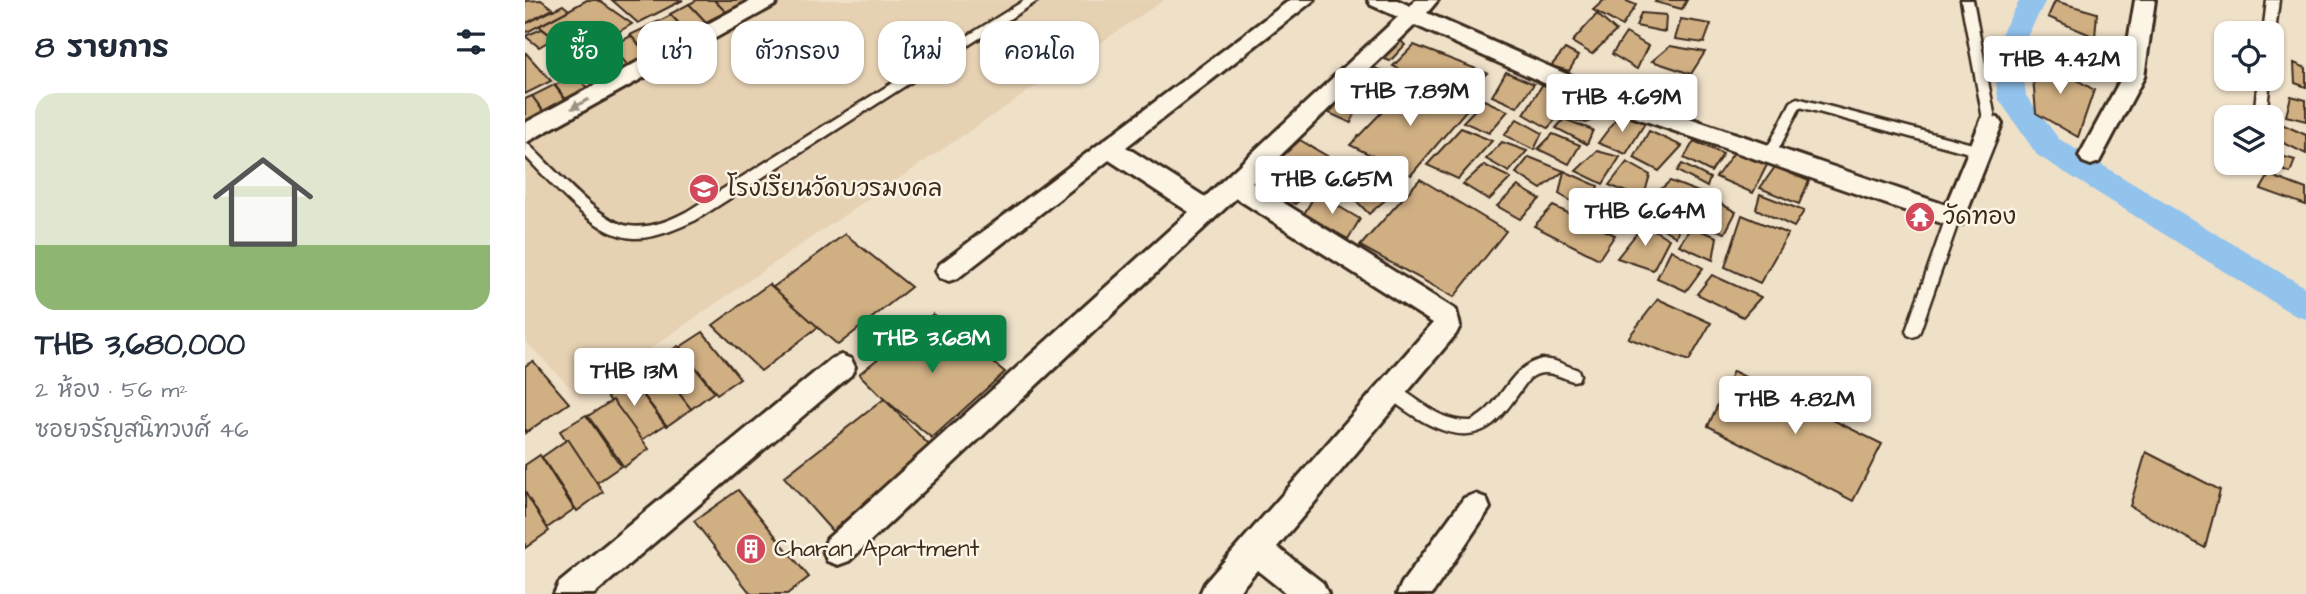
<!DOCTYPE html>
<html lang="th">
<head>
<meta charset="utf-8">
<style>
  :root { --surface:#fff; --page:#f6f6f7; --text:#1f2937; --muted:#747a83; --accent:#0b8043 }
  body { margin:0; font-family:"Architects Daughter","Playpen Sans Thai",sans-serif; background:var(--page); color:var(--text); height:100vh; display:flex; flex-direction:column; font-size:26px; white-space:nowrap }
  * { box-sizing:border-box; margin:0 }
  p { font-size:23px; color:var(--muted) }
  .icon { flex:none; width:38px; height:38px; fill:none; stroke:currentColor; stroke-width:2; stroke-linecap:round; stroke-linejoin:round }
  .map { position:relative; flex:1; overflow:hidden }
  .drawer { display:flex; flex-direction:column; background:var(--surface); width:525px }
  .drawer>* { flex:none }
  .banner { position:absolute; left:21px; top:21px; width:665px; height:63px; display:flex; gap:14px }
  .fabs { position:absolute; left:1689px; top:21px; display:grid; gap:14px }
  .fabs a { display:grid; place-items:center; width:70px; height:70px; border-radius:14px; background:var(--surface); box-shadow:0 2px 5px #0004; font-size:35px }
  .price { position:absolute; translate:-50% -60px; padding:0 16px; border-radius:7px; background:#fff; color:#222; font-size:23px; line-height:46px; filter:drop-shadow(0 2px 4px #0008) }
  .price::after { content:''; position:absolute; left:50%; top:42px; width:21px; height:16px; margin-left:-10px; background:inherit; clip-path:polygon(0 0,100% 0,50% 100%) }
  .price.on { background:var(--accent); color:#fff }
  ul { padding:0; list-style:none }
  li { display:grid; align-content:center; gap:14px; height:371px; padding:0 35px }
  li span { display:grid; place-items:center; height:217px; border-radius:21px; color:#555 }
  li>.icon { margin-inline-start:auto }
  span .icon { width:126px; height:126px; fill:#fffc; stroke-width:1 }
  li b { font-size:30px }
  h2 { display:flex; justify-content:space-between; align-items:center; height:84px; padding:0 35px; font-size:30px }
  .tag { padding:0 24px; border-radius:21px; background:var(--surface); box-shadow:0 2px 5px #0004; font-size:24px; line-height:63px }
  .tag.on { background:var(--accent); color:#fff }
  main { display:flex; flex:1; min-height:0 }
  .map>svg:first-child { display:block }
  .built { fill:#e6d1b3 }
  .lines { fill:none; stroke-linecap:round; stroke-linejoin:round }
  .canal { fill:#91c3ed; fill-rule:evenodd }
  .building { fill:#d0af83; stroke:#3b2a1e; stroke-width:2 }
  .service-casing { stroke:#3b2a1e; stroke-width:5 }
  .minor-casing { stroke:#3b2a1e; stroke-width:6 }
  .service { fill:#fcf5e5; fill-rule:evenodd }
  .minor { fill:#fcf5e5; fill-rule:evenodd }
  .oneway { fill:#9c9082 }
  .labels { text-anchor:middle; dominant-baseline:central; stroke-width:5; stroke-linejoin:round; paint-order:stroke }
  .poi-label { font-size:24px; fill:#3b2a1e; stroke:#fcf5e5; text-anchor:start }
</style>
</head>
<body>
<main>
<section class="drawer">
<h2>8 รายการ<svg class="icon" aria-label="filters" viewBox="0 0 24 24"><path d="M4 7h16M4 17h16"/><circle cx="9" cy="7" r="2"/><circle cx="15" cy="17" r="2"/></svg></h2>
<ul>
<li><span style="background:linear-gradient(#dfe7d0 70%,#8fb573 0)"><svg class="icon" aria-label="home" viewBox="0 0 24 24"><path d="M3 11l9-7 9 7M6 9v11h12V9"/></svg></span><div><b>THB 3,680,000</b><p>2 ห้อง · 56 m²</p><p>ซอยจรัญสนิทวงศ์ 46</p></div></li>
</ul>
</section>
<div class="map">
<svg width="1781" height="594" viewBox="0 0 1781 594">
  <rect width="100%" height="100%" fill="#efe0c8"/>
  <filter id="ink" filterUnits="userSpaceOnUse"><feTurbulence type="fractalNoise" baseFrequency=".0143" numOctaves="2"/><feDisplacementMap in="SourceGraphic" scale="14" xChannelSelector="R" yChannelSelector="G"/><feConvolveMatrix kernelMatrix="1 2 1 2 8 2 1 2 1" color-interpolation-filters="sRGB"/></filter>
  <g filter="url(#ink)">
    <!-- built -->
    <path class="built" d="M253,0H639L287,237L55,397L0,341V141Z"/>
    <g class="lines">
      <!-- canal -->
      <path class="canal" d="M1495,0H1521L1495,50L1501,96L1534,139L1781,288V319L1769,315L1512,155L1473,98L1467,50Z"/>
    </g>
    <!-- building -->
    <g class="building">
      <path d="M16,0L28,9L0,24V1Z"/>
      <path d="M62,0H73L107,24L52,56L14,26Z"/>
      <path d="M87,0H158L113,23Z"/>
      <path d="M172,0H189L201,12L181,22L164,4Z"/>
      <path d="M189,0H218L221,3L201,12Z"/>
      <path d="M1079,0H1099L1111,5L1097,26L1068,10Z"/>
      <path d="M1132,0H1162L1157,9L1130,2Z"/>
      <path d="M1530,1L1572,13L1570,37L1523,17Z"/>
      <path d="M164,4L181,22L162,32L145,14Z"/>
      <path d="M38,5L44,10L2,32L0,30V24Z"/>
      <path d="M1116,13L1141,15L1140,32L1111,26Z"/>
      <path d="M1072,14L1091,31L1067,54L1047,42Z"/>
      <path d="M146,15L163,34L143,44L126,25Z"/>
      <path d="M1156,19L1186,24L1179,43L1150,39Z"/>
      <path d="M126,25L143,44L122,54L105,35Z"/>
      <path d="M17,29L29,38L14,47L0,36Z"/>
      <path d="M1101,33L1123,46L1112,69L1087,54Z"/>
      <path d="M106,36L123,55L102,66L86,46Z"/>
      <path d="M873,38L880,45L865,61L857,58Z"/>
      <path d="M889,45L962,73L932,99L868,66Z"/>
      <path d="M87,46L103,66L82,77L66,57Z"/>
      <path d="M1145,46L1180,52L1166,74L1127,61Z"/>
      <path d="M1040,49L1053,56L1044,71L1026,66Z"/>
      <path d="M0,52L26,81L0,94Z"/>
      <path d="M1506,53L1569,90L1553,137L1511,113Z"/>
      <path d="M1769,63L1781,68V87L1770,83Z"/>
      <path d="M849,68L878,78L854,108L821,92Z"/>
      <path d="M981,72L1009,84L992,107L967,96Z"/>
      <path d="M51,75L68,95L46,106L30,85Z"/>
      <path d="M1122,79L1146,85L1140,103L1116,92Z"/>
      <path d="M886,82L944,107L886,175L825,145Z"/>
      <path d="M1019,82L1049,99L1023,128L999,114Z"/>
      <path d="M29,85L45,106L23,117L7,96Z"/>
      <path d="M7,96L22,117L0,128V99Z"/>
      <path d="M1766,96L1781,100V121L1761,116Z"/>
      <path d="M959,100L983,111L964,133L938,122Z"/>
      <path d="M814,102L832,106L826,123L804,113Z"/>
      <path d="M1059,102L1081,114L1061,123L1041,118Z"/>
      <path d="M1095,114L1120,123L1101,154L1073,143Z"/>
      <path d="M992,119L1017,133L1009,150L979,135Z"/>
      <path d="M1039,119L1068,130L1062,144L1031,128Z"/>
      <path d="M1750,121L1781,135V154L1755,141Z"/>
      <path d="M936,128L967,141L933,179L902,165Z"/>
      <path d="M1124,131L1157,146L1134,171L1109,158Z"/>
      <path d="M1028,134L1055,145L1044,164L1013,149Z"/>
      <path d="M775,140L817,165L770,204L731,180Z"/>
      <path d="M1169,141L1198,154L1186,172L1159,158Z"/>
      <path d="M977,142L1002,151L984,172L961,159Z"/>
      <path d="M1072,151L1095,157L1078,184L1051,171Z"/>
      <path d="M1210,151L1242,165L1228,193L1191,177Z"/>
      <path d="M1746,153L1770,160L1765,173L1740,163H1746Z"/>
      <path d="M1004,157L1039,171L1016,189L991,173Z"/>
      <path d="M833,160L880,183L844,214L817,186Z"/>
      <path d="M1102,162L1125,175L1118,199L1084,185Z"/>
      <path d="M1157,164L1185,178L1182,187L1152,171Z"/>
      <path d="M959,165L986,178L964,200L938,184Z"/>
      <path d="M1250,167L1284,181L1274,204L1235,188Z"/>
      <path d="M1039,171L1073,186L1065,212L1034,194Z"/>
      <path d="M1744,175L1781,189V205L1736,189Z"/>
      <path d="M895,179L981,231L929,297L835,246Z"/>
      <path d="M1145,181L1176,193L1159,211L1127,197Z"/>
      <path d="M993,186L1015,199L995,219L972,206Z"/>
      <path d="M791,193L835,219L823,239L779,214Z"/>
      <path d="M1084,193L1113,204L1098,231L1071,213Z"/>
      <path d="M1176,193L1211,212L1200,233L1164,221Z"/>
      <path d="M1235,194L1279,211L1269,227L1231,209Z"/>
      <path d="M1028,206L1090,235L1074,259L1009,226Z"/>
      <path d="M1138,209L1157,219L1151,237L1128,222Z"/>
      <path d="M1217,215L1263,234L1235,283L1200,267Z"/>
      <path d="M1119,224L1144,239L1128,270L1092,258Z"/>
      <path d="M1166,227L1192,237L1188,260L1154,245Z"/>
      <path d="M320,234L386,287L313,345L247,288Z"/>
      <path d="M1146,250L1178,268L1161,291L1132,278Z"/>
      <path d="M1187,275L1236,297L1218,317L1172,294Z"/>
      <path d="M244,284L293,327L236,371L188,325Z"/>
      <path d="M1133,299L1186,323L1164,361L1103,338Z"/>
      <path d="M408,314L480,372L407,438L359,399L334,374Z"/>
      <path d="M178,332L215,378L192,394L155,347Z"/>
      <path d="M153,346L189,392L166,409L129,361Z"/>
      <path d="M8,361L44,403L0,433V366Z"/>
      <path d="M130,362L166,409L142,426L105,377Z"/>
      <path d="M1208,371L1357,444L1328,501L1183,426Z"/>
      <path d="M104,376L140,425L115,441L79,392Z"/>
      <path d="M359,399L407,448L307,531L259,477Z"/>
      <path d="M88,400L124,449L99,467L63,416Z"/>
      <path d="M61,415L96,466L70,484L35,431Z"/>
      <path d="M43,439L78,492L52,511L17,457Z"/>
      <path d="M1621,452L1695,490L1680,548L1605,506Z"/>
      <path d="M15,455L49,509L22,528L0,493V465Z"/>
      <path d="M213,490L284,577L262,594H226L169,521Z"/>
      <path d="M0,492L24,531L0,548Z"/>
    </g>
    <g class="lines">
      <!-- service casing -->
      <g class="service-casing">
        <g id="service">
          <path d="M500,0H514L171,220C151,229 130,239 108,238C67,235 27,183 0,156V143L4,145C27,166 74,222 104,226C124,229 144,221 161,212Z"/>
          <path d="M1436,0H1448L1471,124L1465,129L1459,124Z"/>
          <path d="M1742,0H1754L1750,33L1746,36V33H1738Z"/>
          <path d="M1733,79H1745L1741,117H1729Z"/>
          <path d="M1272,98L1455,146L1461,151L1455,156L1275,107L1249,158H1241L1239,155L1266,102Z"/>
          <path d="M1428,212L1435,217L1395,331L1393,335L1388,337L1383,335L1381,331L1421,217Z"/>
          <path d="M1017,359L1030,361L1053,370L1055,375L1053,380L1048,381C1032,376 1019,367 1004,379C993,393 984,409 971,421C936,454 890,417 860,396L858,391L860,386L865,384C895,396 909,422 946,421C979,405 981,368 1017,359Z"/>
        </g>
      </g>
      <!-- minor casing -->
      <g class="minor-casing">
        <g id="minor">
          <path d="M227,0H253L250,5L0,143V123Z"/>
          <path d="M765,0H789L601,147L680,197L873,17L846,5L843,0H872L885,6L890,0H913L902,13L1064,84L1421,205L1457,118L1465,116L1473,118L1477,124L1440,217L1437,224L1428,227L1048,96L890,25L727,183L931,310L935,326L931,334L752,547L798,583L803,594H762L732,570L712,594H675L680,583L908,323L711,198L324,561L313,565L302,561L298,550L302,539L664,212L584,160L433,278L424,281L415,278L411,271L415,264Z"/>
          <path d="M1610,0H1630L1619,77L1574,162L1566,165L1558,162L1554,156L1597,77Z"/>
          <path d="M316,355L326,359L330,367L326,375L69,594H29L34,583L306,359Z"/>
          <path d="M950,494L961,498L965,508L907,594H872L877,583L939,498Z"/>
        </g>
      </g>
      <!-- service -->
      <use href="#service" class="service"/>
      <!-- minor -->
      <use href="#minor" class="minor"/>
    </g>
    <!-- one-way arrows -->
    <defs><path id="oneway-solid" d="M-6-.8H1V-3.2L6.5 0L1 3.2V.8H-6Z" transform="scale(1.75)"/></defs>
    <use class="oneway" href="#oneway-solid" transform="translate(55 104) rotate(151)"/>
  </g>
  <!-- icons -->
  <defs>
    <g id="school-disc" transform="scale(1.575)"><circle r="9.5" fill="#d1495b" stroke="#fcf5e5"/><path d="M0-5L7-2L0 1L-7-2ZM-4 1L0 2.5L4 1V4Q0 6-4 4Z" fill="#fff"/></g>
    <g id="temple-disc" transform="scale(1.575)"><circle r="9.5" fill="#d1495b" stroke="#fcf5e5"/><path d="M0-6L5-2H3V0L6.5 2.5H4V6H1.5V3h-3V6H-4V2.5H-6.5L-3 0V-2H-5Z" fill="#fff"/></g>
    <g id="building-disc" transform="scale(1.575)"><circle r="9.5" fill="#d1495b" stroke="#fcf5e5"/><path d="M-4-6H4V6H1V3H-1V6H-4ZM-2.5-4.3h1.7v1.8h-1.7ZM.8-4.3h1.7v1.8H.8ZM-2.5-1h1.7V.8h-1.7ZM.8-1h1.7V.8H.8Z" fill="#fff"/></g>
  </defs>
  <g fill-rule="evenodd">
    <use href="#school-disc" x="179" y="189"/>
    <use href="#temple-disc" x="1395" y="217"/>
    <use href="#building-disc" x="226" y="549"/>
  </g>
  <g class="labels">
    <!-- poi labels -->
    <g class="poi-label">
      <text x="202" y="189">โรงเรียนวัดบวรมงคล</text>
      <text x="1418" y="217">วัดทอง</text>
      <text x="249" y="549">Charan Apartment</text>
    </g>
  </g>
</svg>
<div class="fabs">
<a><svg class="icon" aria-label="locate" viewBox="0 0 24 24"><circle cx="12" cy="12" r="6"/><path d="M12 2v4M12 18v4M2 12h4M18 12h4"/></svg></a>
<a><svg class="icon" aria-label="layers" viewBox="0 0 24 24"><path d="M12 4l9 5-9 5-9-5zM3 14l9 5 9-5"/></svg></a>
</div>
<b class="price" style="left:1535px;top:96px">THB 4.42M</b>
<b class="price" style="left:885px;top:128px">THB 7.89M</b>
<b class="price" style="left:1097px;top:134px">THB 4.69M</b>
<b class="price" style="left:807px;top:216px">THB 6.65M</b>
<b class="price" style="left:1120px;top:248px">THB 6.64M</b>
<b class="price on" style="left:407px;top:375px">THB 3.68M</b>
<b class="price" style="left:109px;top:408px">THB 13M</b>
<b class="price" style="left:1270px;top:436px">THB 4.82M</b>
<div class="banner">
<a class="tag on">ซื้อ</a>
<a class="tag">เช่า</a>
<a class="tag">ตัวกรอง</a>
<a class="tag">ใหม่</a>
<a class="tag">คอนโด</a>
</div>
</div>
</main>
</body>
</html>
